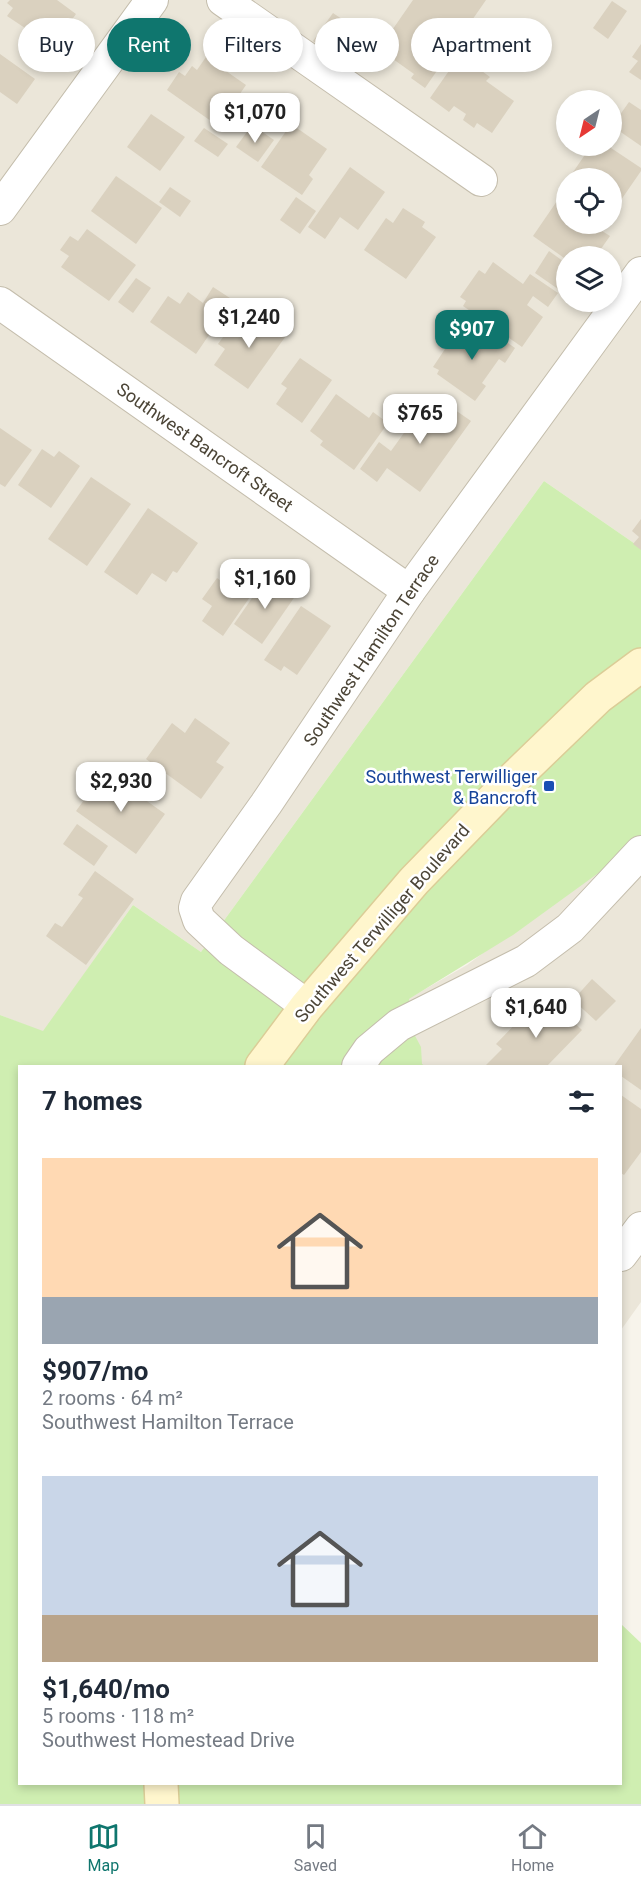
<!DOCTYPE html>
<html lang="en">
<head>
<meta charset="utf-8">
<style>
  :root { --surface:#fff; --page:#f2f2f3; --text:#1f2937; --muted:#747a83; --line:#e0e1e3; --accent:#0f766e }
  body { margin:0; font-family:Roboto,sans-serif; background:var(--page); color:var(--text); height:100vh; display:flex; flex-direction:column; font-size:22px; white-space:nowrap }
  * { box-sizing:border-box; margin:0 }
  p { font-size:20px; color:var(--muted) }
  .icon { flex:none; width:33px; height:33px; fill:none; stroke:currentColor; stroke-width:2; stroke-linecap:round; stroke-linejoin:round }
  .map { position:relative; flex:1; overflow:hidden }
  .drawer { position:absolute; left:18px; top:1065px; width:604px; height:720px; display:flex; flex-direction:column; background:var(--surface); border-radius:0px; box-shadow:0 3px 9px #0003 }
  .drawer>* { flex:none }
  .hud { position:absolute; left:18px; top:18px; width:606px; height:54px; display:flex; gap:12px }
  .needle { width:39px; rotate:215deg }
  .controls { position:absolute; left:556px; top:90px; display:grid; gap:12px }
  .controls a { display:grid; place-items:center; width:66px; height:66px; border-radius:50%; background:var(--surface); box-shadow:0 3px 9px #0003; font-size:30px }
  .price { position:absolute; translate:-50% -51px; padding:0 14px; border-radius:12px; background:#fff; color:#222; font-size:20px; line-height:39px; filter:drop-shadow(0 2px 3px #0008) }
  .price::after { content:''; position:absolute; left:50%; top:36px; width:18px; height:14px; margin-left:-9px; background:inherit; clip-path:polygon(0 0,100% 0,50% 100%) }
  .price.selected { background:var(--accent); color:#fff }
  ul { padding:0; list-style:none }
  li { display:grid; align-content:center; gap:12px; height:318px; padding:0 24px }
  li span { display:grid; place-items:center; height:186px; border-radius:0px; color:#555 }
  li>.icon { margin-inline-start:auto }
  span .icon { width:108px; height:108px; fill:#fffc; stroke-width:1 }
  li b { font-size:26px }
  h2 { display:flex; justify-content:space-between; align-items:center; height:72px; padding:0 24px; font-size:26px }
  .chip { padding:0 21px; border-radius:27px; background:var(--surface); box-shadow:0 3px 9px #0003; font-size:21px; line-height:54px }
  .chip.selected { background:var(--accent); color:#fff }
  .tabs { display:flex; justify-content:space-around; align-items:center; height:84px; border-top:2px solid var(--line); background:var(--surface); font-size:16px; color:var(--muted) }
  .tabs a { display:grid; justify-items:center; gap:3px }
  .tabs .selected { color:var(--accent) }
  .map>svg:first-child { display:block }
  .residential { fill:#ebe6d9; fill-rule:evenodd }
  .green { fill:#cfeeb1 }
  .building { fill:#dad1bf }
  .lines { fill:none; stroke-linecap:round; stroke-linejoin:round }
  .street-casing { stroke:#c4bdac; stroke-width:34 }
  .secondary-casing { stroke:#dbcd97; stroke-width:36 }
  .street { stroke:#fff; stroke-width:32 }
  .secondary { stroke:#fff6cd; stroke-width:33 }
  .transit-dot { fill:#1a4fb4; stroke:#fff; stroke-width:2 }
  .labels { text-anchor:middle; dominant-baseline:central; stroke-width:5; stroke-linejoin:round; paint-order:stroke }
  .street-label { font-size:18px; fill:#4c4537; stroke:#fff }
  .transit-label { font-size:18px; fill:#164399; stroke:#fff; text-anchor:end }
</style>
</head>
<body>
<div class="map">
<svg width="641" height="1804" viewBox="0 0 641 1804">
  <rect width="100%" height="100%" fill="#f7f4eb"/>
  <!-- residential -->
  <g class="residential">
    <path d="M0,0H641V548L544,481L201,952L133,905L43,1032L0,1015ZM567,100H612V146H567ZM567,178H612V224H567ZM567,256H612V302H567Z"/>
    <path d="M641,820V1302L621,1330V1066H339L370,1021L467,965L558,898Z"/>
  </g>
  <!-- green -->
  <path class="green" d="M544,481L641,548V839L626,853L513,935L409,999L413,1032L421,1047L422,1064L425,1066H20V1784H621V1624L641,1643V1804H0V1015L43,1031L133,905L201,952Z"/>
  <!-- building -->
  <g class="building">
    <path d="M10,0H57L76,14L49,52L24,35L28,30L7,16L13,8L7,3Z"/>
    <path d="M413,0H486L425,88L411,78L414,74L379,49Z"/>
    <path d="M612,1L627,11L608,39L593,28Z"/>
    <path d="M333,13L352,26L331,55L313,41Z"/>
    <path d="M641,44V80L629,72L638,61L632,57Z"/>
    <path d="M0,54L35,79L17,104L0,92Z"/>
    <path d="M460,55L490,77L486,81L514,101L492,133L477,123L474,128L463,120L466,114L454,106L449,112L430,98Z"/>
    <path d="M206,57L246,85L218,126L167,90L179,72L185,76L192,66L197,70Z"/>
    <path d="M629,102L641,110V146L612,126Z"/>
    <path d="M151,114L185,137L160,171L127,147Z"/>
    <path d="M291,124L327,149L309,175L313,179L302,195L261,167Z"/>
    <path d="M252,125L274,140L258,162L236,147Z"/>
    <path d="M204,128L228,144L218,157L194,141Z"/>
    <path d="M591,146H608L641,168V171L612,213V178H569Z"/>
    <path d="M350,167L385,192L358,230L340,217L325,239L308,227Z"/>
    <path d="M116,176L162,208L136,244L91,211Z"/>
    <path d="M170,187L191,201L180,217L159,202Z"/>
    <path d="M296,197L316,211L300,234L280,220Z"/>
    <path d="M557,201L567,207V224H591L610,236L596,256H583L580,254L578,256H567V260L533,236Z"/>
    <path d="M403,208L425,222L422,227L436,237L406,279L364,250L386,218L393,223Z"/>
    <path d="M87,229L136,265L109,301L61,267L69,256L60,250L70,236L78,241Z"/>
    <path d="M549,251L567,264V276L558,289L535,273Z"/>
    <path d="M493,262L523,284L530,274L558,293L548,307L533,296L527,305L543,317L522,347L463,306L466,301L460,297L479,270L485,274Z"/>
    <path d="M136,278L151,288L133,313L118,302Z"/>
    <path d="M213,287L233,300L196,354L150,322L168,296L180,304L188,292L203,303Z"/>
    <path d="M261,314L288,333L248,389L214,365L225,349L218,344L236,319L250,329Z"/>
    <path d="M488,329L515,348L505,363L499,359L482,383L486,386L475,401L437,374L439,370L433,367L457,331L465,337L468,332L480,341Z"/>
    <path d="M300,358L332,380L302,423L276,404L287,388L281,384Z"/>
    <path d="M336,394L369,418L373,412L388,423L354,470L320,445L323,441L310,431Z"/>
    <path d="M432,394L471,421L420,492L387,468L377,482L360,469L379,442L391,451Z"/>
    <path d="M0,428L32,450L5,487L0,484Z"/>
    <path d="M42,449L54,457L59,451L80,466L51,508L18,485Z"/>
    <path d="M91,477L131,504L87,566L48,539Z"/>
    <path d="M148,508L198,543L177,573L173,571L166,582L152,573L137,595L104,572Z"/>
    <path d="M641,519V550L633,544L639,537L632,531Z"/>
    <path d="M239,561L263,578L223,636L202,621L212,606L202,599L217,578L224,583Z"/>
    <path d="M268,575L296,595L262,644L234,624Z"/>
    <path d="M301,606L331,626L297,675L284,666L281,671L264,660Z"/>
    <path d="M195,718L230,743L216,762L224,767L201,799L146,759L172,723L185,733Z"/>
    <path d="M105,771L165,814L136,854L76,811Z"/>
    <path d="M77,824L108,846L94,866L63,844Z"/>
    <path d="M95,871L134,899L86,965L46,936L55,923L62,927L83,898L78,895Z"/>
    <path d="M592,979L616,1001L596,1021L573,1000Z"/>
    <path d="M549,999L582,1030L547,1066H485L502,1049L496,1044L521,1018L526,1023Z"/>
    <path d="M641,1028V1090L621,1076V1066H614Z"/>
    <path d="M621,1095L641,1109V1152L624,1175L621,1173Z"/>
  </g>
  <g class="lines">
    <!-- street casing -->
    <g class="street-casing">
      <g id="street">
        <path d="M223,0L481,180"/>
        <path d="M0,209L152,0"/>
        <path d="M0,303L409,591"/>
        <path d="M307,1006L231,950L199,920L195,908L197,901L266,804L409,591L641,273"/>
        <path d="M358,1066L369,1050L399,1025L526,961L570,928L641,852"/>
        <path d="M621,1255L641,1228"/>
      </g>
    </g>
    <!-- secondary casing -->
    <g class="secondary-casing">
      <g id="secondary">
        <path d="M262,1066L307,1006L414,881L514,778L598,697L641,665"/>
        <path d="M161,1784L162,1804"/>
      </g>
    </g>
    <!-- street -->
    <use href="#street" class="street"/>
    <!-- secondary -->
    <use href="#secondary" class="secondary"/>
  </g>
  <!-- markers -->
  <rect class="transit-dot" x="543" y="780" width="12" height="12" rx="3"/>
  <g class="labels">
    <!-- street labels -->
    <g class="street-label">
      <text transform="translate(205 447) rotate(35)">Southwest Bancroft Street</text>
      <text transform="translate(371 650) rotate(-56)">Southwest Hamilton Terrace</text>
      <text transform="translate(382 923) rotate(-49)">Southwest Terwilliger Boulevard</text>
    </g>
    <!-- transit labels -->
    <g class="transit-label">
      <text x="537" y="776">Southwest Terwilliger<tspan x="537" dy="21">&amp; Bancroft</tspan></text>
    </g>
  </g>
</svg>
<div class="controls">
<a><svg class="needle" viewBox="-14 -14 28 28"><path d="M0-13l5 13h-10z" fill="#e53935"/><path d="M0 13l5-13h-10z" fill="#747a83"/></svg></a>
<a><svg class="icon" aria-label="locate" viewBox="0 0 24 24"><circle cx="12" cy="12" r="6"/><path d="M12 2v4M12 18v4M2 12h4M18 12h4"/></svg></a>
<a><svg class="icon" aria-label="layers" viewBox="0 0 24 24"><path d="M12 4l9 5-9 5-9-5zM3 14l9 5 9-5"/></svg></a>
</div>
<b class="price" style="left:255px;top:144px">$1,070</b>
<b class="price" style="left:249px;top:349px">$1,240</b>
<b class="price selected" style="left:472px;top:361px">$907</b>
<b class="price" style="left:420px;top:445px">$765</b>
<b class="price" style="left:265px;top:610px">$1,160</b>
<b class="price" style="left:121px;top:813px">$2,930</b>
<b class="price" style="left:536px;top:1039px">$1,640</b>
<div class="hud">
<a class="chip">Buy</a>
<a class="chip selected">Rent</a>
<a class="chip">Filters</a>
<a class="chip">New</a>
<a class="chip">Apartment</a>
</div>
<section class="drawer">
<h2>7 homes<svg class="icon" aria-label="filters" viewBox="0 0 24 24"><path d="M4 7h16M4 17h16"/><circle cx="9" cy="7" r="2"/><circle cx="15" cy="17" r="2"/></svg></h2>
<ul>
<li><span style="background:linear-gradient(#ffd9b3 75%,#9aa5b1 0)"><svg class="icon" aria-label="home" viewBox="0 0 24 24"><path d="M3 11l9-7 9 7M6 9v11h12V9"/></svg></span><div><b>$907/mo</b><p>2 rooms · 64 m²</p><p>Southwest Hamilton Terrace</p></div></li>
<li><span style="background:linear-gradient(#c9d6e8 75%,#b9a48a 0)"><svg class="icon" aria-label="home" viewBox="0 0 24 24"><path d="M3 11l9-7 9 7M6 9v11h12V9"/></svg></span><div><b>$1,640/mo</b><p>5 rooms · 118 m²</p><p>Southwest Homestead Drive</p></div></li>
</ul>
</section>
</div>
<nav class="tabs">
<a class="selected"><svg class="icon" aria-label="map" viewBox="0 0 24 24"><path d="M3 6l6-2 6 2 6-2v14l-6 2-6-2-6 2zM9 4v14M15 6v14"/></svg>Map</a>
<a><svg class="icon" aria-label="saved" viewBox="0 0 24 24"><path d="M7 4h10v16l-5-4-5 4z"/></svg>Saved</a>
<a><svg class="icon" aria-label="home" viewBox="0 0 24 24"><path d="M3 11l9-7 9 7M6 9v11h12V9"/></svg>Home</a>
</nav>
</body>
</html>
